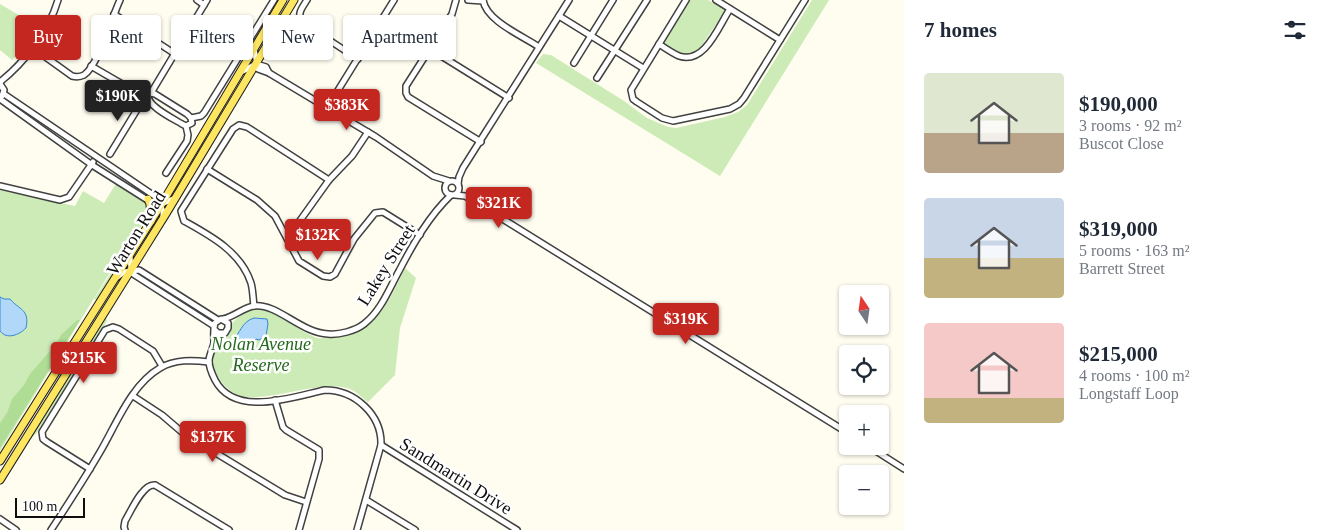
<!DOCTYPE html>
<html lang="en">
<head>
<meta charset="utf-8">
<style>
  :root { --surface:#fff; --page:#f6f6f7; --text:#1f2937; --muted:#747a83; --accent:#c42720 }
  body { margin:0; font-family:"Times New Roman",serif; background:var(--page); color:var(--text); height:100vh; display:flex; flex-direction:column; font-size:19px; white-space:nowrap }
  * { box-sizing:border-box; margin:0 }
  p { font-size:16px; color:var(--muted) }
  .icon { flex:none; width:28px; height:28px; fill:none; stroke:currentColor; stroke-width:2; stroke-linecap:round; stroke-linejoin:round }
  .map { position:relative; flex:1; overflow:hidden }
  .panel { display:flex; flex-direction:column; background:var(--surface); width:425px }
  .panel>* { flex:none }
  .hud { position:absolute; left:15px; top:15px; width:475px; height:45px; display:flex; gap:10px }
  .needle { width:32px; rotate:347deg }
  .controls { position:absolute; left:839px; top:285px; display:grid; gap:10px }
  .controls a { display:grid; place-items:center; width:50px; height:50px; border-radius:5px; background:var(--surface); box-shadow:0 1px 4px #0004; font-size:25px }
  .scale { position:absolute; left:15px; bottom:12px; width:70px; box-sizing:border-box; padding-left:5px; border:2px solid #0e0e0e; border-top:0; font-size:14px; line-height:18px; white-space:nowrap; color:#0e0e0e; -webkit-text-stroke:4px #fff; paint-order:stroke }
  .price { position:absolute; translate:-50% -42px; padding:0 11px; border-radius:5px; background:var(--accent); color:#fff; font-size:16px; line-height:32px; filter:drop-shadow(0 1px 2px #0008) }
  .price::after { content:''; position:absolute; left:50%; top:30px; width:15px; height:11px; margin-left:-8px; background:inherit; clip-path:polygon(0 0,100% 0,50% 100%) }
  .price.current { background:#222; color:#fff }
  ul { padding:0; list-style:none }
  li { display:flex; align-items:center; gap:15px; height:125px; padding:0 20px }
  li span { display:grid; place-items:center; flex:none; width:140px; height:100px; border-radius:5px; color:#555 }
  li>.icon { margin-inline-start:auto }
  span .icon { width:60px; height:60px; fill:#fffc; stroke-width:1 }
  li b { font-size:21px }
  h2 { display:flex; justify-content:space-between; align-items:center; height:60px; padding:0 20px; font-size:21px }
  .pill { padding:0 18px; border-radius:5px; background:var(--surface); box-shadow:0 1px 4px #0004; font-size:18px; line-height:45px }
  .pill.current { background:var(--accent); color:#fff }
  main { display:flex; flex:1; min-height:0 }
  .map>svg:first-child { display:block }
  .green { fill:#cdebb7 }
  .forest { fill:#afdd96 }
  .water { fill:#b2d8f9; stroke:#3686d3 }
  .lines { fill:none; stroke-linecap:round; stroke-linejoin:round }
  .minor-casing { stroke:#414141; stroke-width:8 }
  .major-casing { stroke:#1f1f1f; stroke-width:9 }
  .minor { stroke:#fff; stroke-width:5 }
  .major { stroke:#fee661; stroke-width:7 }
  .labels { text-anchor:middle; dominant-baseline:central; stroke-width:5; stroke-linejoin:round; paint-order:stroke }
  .street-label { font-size:18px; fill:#0e0e0e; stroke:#fff }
  .park-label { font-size:18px; font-style:italic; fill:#24691b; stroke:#fff }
</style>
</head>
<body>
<main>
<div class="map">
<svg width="904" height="530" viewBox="0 0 904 530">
  <rect width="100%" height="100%" fill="#fffdf0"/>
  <!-- green -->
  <g class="green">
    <path d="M690,0H708L720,7L721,6L725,11L704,42L702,46L703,47L698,52H689L688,54L685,55L677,53V51L665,45L663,41L678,19L677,17L681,11H683Z"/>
    <path d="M812,0H829L720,176L536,63L543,54L551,55L624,101L647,118L668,127L676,128L725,117L738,112L747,105Z"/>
    <path d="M0,4L41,28L12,60L0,50Z"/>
    <path d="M117,182C133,193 154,199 145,220L97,300L94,299L129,245L128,243L0,451V190L75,206L83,191L104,203Z"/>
    <path d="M405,268L416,278L400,328L395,375L368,402C362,398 356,391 350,389C323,379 277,400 245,397C228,395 210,373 213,356C215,342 236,314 250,310C263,306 274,314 285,320C293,324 311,337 318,338C322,339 329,337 333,337C377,333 388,303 405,268Z"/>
    <path d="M106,315L107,321L36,434L28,440Z"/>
  </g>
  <!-- forest -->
  <path class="forest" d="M77,320H80L0,448V423L7,413L12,399L24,385L30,374L57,343L61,335Z"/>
  <!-- water -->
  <g class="water">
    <path d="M0,297L4,299H10C19,310 30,309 26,328C19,335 7,340 0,331Z"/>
    <path d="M254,318L267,319L268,324L266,336L259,340L256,339L254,344C246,348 239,348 231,342C241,333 241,322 254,318Z"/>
  </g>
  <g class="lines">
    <!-- minor casing -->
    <g class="minor-casing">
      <g id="minor">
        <path d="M197,0L204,5"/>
        <path d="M307,0C302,8 296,14 303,23L358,59"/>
        <path d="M456,0L452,14L406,86V93L408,97L481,142"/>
        <path d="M468,0L483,1"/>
        <path d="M483,0C486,21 523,36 539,47"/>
        <path d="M686,0L631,90L633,99L637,102L662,118L673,121L730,109L739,104L744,98L805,0"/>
        <path d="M716,0L780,40"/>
        <path d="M114,14L175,54"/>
        <path d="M559,16L643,68"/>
        <path d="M659,44C665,48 672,53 679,56C705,65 719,25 730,9"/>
        <path d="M33,48L72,76C76,77 80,77 84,75C98,66 112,17 120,0"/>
        <path d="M254,49L258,69L269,73L319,103L376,137L433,176L449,181"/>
        <path d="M430,49L509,98"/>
        <path d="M574,63L613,0"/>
        <path d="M91,66L141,95H148L151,93L207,0"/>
        <path d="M243,71L256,64L266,67L269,73"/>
        <path d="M597,78L647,0"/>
        <path d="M0,82C25,62 49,31 58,0"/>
        <path d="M0,84L4,90L2,96"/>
        <path d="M4,94L156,197L163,211V218"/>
        <path d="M148,95C147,106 172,118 182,124L186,126L192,123L191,118L187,114L155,94L151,93"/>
        <path d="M0,99L92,165L157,206L173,199"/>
        <path d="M327,108L394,0"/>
        <path d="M191,118L201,116L204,113L274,0"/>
        <path d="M110,154L138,108L141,95"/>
        <path d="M207,169L257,200L275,216L299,261L323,276L330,277L335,274L354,239L375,213L383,212L420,235"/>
        <path d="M166,173L187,141L188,135L186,126"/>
        <circle cx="452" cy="188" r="7"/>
        <path d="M458,184L459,177L463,168L569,0"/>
        <path d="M0,186L60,200L69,197L93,162"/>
        <path d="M455,195L465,196L472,200L848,433"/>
        <path d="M285,232L299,222L329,180L352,156L368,132"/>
        <path d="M130,256L131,269L133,274L214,326"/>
        <path d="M116,278L124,272L139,270L218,320"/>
        <path d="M254,306C253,299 253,290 251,283C241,252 211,236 184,221L181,211L233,129L239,125L247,127L329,180"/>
        <path d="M223,319C234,317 244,307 254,306C277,303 301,333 328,334C339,335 355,331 364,324C381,311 389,289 399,271C413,244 429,216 451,195"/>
        <path d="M215,330L218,333H225L228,328V323L221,319L215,323C213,329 214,336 214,343C213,349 209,355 209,361C209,368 212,374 215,380C235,418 292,397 325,390C355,390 382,415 381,445L357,530"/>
        <path d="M133,396L162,415L183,433L285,495L306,502"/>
        <path d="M275,400L283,427L286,430L319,450V459L299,530"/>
        <path d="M381,445L517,530"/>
        <path d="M868,446L904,469"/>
        <path d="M90,469L47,442L43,439L42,432L105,330L113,327L119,329L153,351L162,366"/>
        <path d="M366,500L415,530"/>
        <path d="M0,519L16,530"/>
        <path d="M51,530C68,504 85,478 100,452C117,423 131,385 160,368C175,359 193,360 209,362"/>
        <path d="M125,530L124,527L125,521C131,511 143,483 155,485L229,530"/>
      </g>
    </g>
    <!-- major casing -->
    <g class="major-casing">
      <g id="major">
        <path d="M148,199L150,204L151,221"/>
        <path d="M0,461L161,205L283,0"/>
        <path d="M0,480L167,212L294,0"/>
      </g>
    </g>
    <!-- minor -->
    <use href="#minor" class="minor"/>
    <!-- major -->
    <use href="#major" class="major"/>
  </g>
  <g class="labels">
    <!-- street labels -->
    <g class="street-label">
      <text transform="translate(136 233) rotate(-58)">Warton Road</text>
      <text transform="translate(386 265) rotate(-58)">Lakey Street</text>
      <text transform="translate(456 476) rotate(32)">Sandmartin Drive</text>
    </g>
    <!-- park labels -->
    <g class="park-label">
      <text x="261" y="344">Nolan Avenue<tspan x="261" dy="21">Reserve</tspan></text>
    </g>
  </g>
</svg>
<div class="controls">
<a><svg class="needle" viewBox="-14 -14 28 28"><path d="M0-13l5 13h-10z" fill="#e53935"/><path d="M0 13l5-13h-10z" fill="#747a83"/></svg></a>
<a><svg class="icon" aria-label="locate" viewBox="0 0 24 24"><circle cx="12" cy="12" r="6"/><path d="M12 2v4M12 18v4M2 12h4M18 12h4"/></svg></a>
<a>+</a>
<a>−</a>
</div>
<div class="scale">100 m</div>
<b class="price current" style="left:118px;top:122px">$190K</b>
<b class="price" style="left:347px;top:131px">$383K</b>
<b class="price" style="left:499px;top:229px">$321K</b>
<b class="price" style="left:318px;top:261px">$132K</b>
<b class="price" style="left:686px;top:345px">$319K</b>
<b class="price" style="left:84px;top:384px">$215K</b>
<b class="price" style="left:213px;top:463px">$137K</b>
<div class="hud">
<a class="pill current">Buy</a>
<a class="pill">Rent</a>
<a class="pill">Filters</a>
<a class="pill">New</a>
<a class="pill">Apartment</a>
</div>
</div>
<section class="panel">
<h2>7 homes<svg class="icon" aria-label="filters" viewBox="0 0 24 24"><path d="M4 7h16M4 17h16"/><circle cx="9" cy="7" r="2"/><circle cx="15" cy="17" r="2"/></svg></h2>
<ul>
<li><span style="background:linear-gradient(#dfe7d0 60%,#b9a48a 0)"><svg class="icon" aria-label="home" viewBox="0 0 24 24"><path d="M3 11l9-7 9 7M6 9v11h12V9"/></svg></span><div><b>$190,000</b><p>3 rooms · 92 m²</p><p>Buscot Close</p></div></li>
<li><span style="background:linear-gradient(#c9d6e8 60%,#c2b280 0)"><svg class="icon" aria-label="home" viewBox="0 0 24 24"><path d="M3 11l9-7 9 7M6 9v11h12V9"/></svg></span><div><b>$319,000</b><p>5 rooms · 163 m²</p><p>Barrett Street</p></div></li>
<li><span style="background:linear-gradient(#f6c9c9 75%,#c2b280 0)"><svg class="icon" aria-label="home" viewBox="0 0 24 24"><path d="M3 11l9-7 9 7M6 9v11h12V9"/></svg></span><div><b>$215,000</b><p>4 rooms · 100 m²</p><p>Longstaff Loop</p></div></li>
</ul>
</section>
</main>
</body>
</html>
